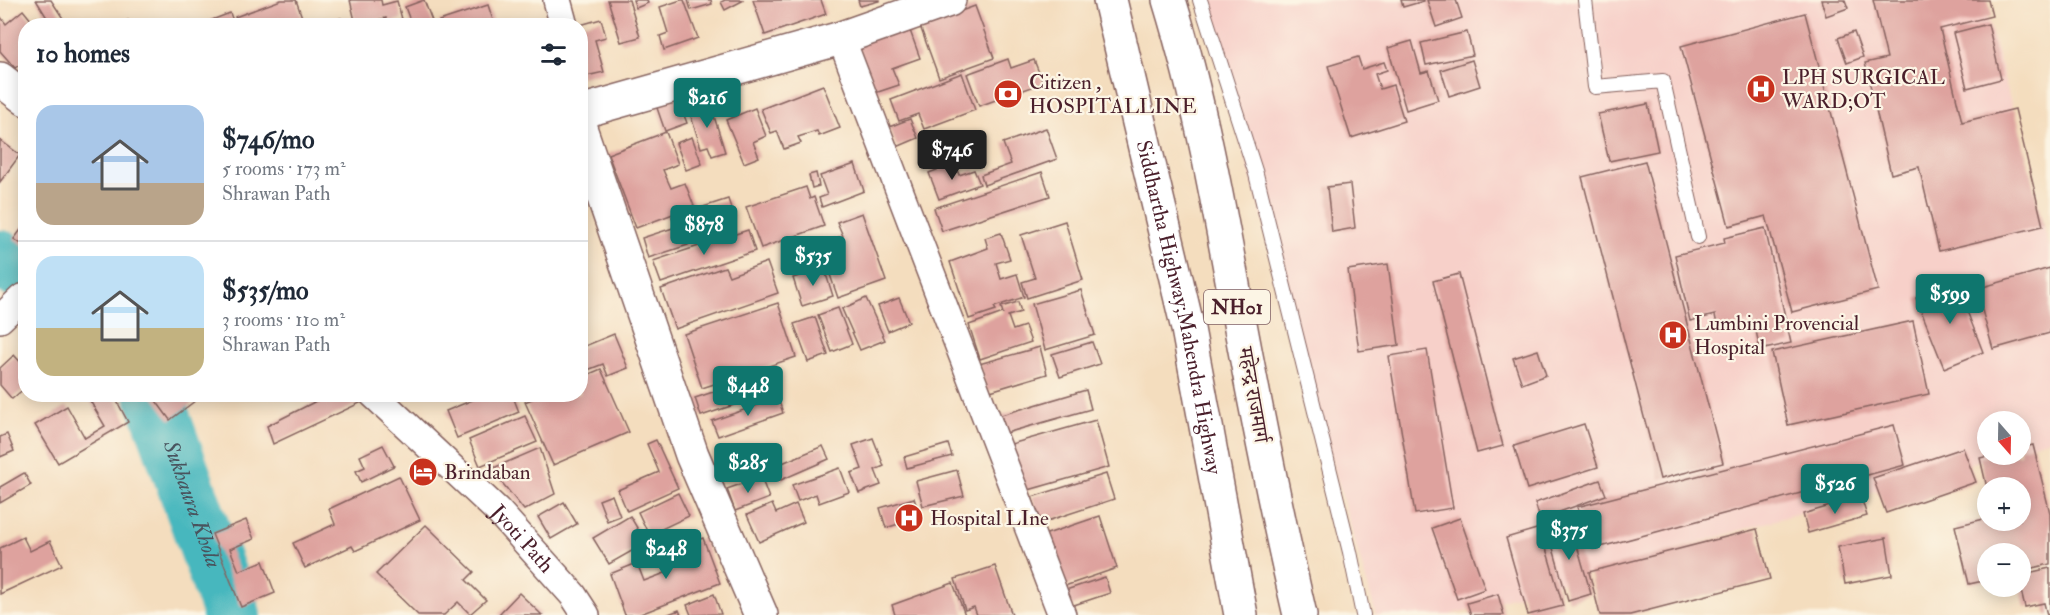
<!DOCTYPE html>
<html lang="en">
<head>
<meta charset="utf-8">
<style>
  :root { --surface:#fff; --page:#f6f6f7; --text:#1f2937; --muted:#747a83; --line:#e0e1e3; --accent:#0f766e }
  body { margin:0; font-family:"IM FELL Double Pica","Noto Serif Devanagari",serif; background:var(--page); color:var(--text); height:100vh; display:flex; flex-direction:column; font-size:22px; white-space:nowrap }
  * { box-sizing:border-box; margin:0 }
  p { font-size:20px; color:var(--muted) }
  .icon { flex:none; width:33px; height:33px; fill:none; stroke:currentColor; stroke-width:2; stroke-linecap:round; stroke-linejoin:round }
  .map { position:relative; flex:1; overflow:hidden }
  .sheet { position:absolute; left:18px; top:18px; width:570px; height:384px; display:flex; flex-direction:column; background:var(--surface); border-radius:24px; box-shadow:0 3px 15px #0003 }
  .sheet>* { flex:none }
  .needle { width:39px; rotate:160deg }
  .fabs { position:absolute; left:1977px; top:411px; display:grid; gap:12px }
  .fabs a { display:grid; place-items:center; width:54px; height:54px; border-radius:50%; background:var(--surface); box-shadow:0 3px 15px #0003; font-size:30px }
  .price { position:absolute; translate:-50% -51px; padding:0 14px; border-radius:6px; background:var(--accent); color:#fff; font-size:20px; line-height:39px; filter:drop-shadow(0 2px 3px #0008) }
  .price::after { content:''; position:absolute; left:50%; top:36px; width:18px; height:14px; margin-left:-9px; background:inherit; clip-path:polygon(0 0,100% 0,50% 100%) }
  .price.selected { background:#222; color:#fff }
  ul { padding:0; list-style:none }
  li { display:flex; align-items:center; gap:18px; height:150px; padding:0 18px }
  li+li { border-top:2px solid var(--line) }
  li span { display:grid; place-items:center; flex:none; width:168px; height:120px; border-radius:18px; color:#555 }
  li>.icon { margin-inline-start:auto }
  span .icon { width:72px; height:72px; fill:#fffc; stroke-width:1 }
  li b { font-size:26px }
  h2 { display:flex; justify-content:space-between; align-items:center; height:72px; padding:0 18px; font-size:26px }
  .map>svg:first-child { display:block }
  .built { fill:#f7d0c9 }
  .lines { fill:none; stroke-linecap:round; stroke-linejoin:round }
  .river { stroke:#47b7be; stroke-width:58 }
  .building { fill:#dea29e }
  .lane-casing { stroke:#86625e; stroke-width:16 }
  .street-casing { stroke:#86625e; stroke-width:30 }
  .secondary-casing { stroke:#86625e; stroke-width:36 }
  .highway-casing { stroke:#86625e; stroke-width:36 }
  .lane { stroke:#fff; stroke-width:14 }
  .street { stroke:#fff; stroke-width:27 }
  .secondary { stroke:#fff; stroke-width:33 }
  .highway { stroke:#fff; stroke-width:33 }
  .labels { text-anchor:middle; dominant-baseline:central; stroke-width:4.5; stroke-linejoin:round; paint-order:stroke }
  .shield { fill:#fcf5e5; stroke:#7f5f63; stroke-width:1.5 }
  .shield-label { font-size:20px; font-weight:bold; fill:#4a1f2b }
  .poi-label { font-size:21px; fill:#4a1f2b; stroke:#fcf5e5; text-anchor:start }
  .street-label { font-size:21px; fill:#4a1f2b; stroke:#fcf5e5 }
  .water-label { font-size:22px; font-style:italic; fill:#49545e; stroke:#fcf5e5 }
</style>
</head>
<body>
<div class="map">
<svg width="2050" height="615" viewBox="0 0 2050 615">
  <rect width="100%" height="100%" fill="#fcf5e5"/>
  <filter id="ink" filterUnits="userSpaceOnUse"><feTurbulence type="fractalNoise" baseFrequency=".0167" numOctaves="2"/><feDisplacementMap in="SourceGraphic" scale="12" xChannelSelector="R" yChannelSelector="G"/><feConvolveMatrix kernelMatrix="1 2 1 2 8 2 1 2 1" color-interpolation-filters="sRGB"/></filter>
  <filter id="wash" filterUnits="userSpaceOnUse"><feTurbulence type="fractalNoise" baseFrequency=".008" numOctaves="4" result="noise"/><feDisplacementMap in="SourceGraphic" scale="24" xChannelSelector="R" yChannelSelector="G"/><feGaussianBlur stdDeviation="1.35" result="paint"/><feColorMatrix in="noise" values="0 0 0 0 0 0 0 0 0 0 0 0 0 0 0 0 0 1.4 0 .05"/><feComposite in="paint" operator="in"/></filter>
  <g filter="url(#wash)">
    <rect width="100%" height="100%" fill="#f4ddbe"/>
    <!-- built -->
    <path class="built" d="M1200,0H1983L2050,249V439L2021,448L2020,422H1988V454L1999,455L1450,615H1376Z"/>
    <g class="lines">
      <!-- river -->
      <g class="river">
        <path d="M0,259L26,275"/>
        <path id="s1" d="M153,394L232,615"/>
      </g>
    </g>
    <g id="blocks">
      <!-- building -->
      <g class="building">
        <path d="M36,0H51L68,26H52Z"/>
        <path d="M281,0H296L305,26H238L235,17Z"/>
        <path d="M350,0H381L382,5L397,1L402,19L387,23L386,18L356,25Z"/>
        <path d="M424,0L434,26H412L405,7Z"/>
        <path d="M608,0H629L640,37L621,42Z"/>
        <path d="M633,0H647L648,3L636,8Z"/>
        <path d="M681,0H684L698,38L664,50L660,36L668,33L660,7Z"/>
        <path d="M688,0H711L712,4L691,10Z"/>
        <path d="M725,0H744L725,10L721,2Z"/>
        <path d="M753,0H821L826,14L765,35Z"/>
        <path d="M858,0H879V1L860,6Z"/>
        <path d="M1401,0H1424V1L1403,7Z"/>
        <path d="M1427,0H1456L1462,18L1436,27Z"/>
        <path d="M1821,0H1845L1848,8L1826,16Z"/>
        <path d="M1873,0H1988L1992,16L1940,29L1962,122L2015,109L2043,226L1939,251L1919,167L1891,174L1865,63L1887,58Z"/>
        <path d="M488,5L495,26H441L439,21Z"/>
        <path d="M975,6L994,58L939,78L920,26Z"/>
        <path d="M23,10L36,26H26V60L15,68L0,51V16L6,24Z"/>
        <path d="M230,13L235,26H199V25Z"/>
        <path d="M1805,13L1878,290L1792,312L1766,216L1729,226L1681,46Z"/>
        <path d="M341,18L344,26H318V25Z"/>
        <path d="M601,19L606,37L595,40L604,72L582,77L580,70V25Z"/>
        <path d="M128,20L131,26H117Z"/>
        <path d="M1988,24L2001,79L1967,88L1953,33Z"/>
        <path d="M908,25L920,58L892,68L899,85L875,93L857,43Z"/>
        <path d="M1467,32L1473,55L1426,65L1421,43Z"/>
        <path d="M1854,32L1863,57L1847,63L1838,38Z"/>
        <path d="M1412,41L1421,73L1429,71L1438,100L1406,110L1388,48Z"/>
        <path d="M1358,57L1362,69L1384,62L1387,70L1375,74L1380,89L1393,85L1404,121L1351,138L1328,66Z"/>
        <path d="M1008,59L1011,68L1034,60L1043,83L979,106L967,74Z"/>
        <path d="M1472,60L1480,86L1449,96L1441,70Z"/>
        <path d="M962,73L975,110L924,129L918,114L899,121L891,100Z"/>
        <path d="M701,85L705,97L683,106L678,93Z"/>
        <path d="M823,85L840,128L819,136L817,131L798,137L801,143L784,149L777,131L771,133L761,109Z"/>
        <path d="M677,97L687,123L665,131L656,105Z"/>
        <path d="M710,103L725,152L712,156L708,146L701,148L689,110Z"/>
        <path d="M1648,104L1658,151L1609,161L1598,114Z"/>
        <path d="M755,108L766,136L753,142L759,157L744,163L726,120Z"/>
        <path d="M910,119L918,138L897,147L889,127Z"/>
        <path d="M1046,128L1057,159L984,185L981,175L1011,164L1003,143Z"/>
        <path d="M666,132L678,164L663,170L671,188L685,183L694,206L636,228L608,154Z"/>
        <path d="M692,137L702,164L686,170L676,143Z"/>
        <path d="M0,140L20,155L0,182Z"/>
        <path d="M1645,161L1723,463L1660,479L1582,177Z"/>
        <path d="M955,163L959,175L974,170L980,184L939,199L929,173Z"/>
        <path d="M855,164L864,191L822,207L819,198L827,195L820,176Z"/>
        <path d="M1042,172L1050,196L942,231L934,208Z"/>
        <path d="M816,173L819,186L812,188L809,175Z"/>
        <path d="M1350,184L1355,228L1332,232L1327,187Z"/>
        <path d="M806,187L810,199L814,197L824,226L761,248L746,207Z"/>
        <path d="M728,199L734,217L685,233L688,245L648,258L642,238L676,227L672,217Z"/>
        <path d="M862,213L886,281L838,298L824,257L831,254L827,241L843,236L837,222Z"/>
        <path d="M1065,221L1083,280L1027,298L1022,282L1035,278L1021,235Z"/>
        <path d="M26,223V247L14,239Z"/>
        <path d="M1765,228L1791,343L1760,350L1754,321L1718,330L1715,315L1690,321L1675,255L1725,243L1724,238Z"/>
        <path d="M748,230L755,251L661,283L653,261Z"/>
        <path d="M1001,233L1010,259L996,263L1001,279L1017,274L1024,297L994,307L996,310L969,319L950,262L988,248L985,238Z"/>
        <path d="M767,262L778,293L675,329L661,289L725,267L729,276Z"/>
        <path d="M1388,264L1399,345L1359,351L1348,270Z"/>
        <path d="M824,268L833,296L802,306L793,278Z"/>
        <path d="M2050,268V333L1993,349L1976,289Z"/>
        <path d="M1459,274L1503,446L1477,453L1433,281Z"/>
        <path d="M1956,283L1983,352L1944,368L1916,298Z"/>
        <path d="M1081,290L1095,335L1045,350L1032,304Z"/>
        <path d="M866,298L885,340L860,350L842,309Z"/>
        <path d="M899,298L909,322L888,331L878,306Z"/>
        <path d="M1018,302L1021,312L1008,316L1013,330L1025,326L1031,342L980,359L969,325L1003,313L1001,307Z"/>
        <path d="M778,303L796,357L702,388L684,334Z"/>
        <path d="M26,305V327L16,312Z"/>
        <path d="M838,308L852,344L832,352L818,315Z"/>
        <path d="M815,317L828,355L808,362L794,324Z"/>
        <path d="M1913,321L1929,394L1788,425L1772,352Z"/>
        <path d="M26,333V348L19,337Z"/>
        <path d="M614,334L628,368L608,376L603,364L580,373V348Z"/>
        <path d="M1092,342L1100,364L1060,377L1052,354Z"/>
        <path d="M1040,347L1047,374L987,392L979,364Z"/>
        <path d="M1427,350L1453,508L1415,514L1389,356Z"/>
        <path d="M1538,350L1546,375L1522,384L1513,358Z"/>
        <path d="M14,355L26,368V387L12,399L0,385V368Z"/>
        <path d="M601,369L629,432L553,465L525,402L543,394H580V378Z"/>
        <path d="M734,385L740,403L701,416L695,398Z"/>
        <path d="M1086,390L1091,409L1006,433L1001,415Z"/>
        <path d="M86,394H113L128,422L58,463L35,425L67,406L85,438L105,426Z"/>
        <path d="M151,394H204L170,420Z"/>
        <path d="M330,394H355L360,403L273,444L267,426Z"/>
        <path d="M487,394H512L519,412L457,438L446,411Z"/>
        <path d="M778,398L783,413L718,436L712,421Z"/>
        <path d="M525,416L537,442L480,466L469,440Z"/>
        <path d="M1096,420L1109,467L1025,491L1011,444Z"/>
        <path d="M1584,424L1598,467L1527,489L1514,446Z"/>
        <path d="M1894,425L1905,465L1593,549L1577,507Z"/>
        <path d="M7,434L14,451L0,457V437Z"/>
        <path d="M873,438L884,466L875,470L881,485L859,493L851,473L862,469L853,445Z"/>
        <path d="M656,440L678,488L627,511L618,490L659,472L647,444Z"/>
        <path d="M948,444L952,456L907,468L904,457Z"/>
        <path d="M383,445L394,466L361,482L356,471L365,467L360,456Z"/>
        <path d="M2033,445L2050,513V564L2020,571V554H1988V580L1969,584L1955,526L1988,518V520H2020V488H1987L1980,458L1996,454H2020V448Z"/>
        <path d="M823,446L829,459L781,480L775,466Z"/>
        <path d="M540,448L555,494L524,510L491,469Z"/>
        <path d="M1963,448L1976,482L1886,513L1873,478Z"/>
        <path d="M840,468L849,492L819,503L816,494L798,501L792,485Z"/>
        <path d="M957,470L964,496L923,506L916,481Z"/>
        <path d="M24,473L31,485L0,503V487Z"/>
        <path d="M1106,474L1114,499L1041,523L1032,497Z"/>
        <path d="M399,476L420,520L355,551L352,546L305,568L293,543L335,524L329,509Z"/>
        <path d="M761,477L769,498L735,511L727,489Z"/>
        <path d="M1600,480L1606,495L1540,519L1535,503Z"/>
        <path d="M678,493L689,516L649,535L638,512Z"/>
        <path d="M612,495L620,516L607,521L599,500Z"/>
        <path d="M1861,497L1867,516L1808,533L1803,514Z"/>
        <path d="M914,498L920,517L886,528L880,508Z"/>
        <path d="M564,502L577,524L551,539L538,517Z"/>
        <path d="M772,504L776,513L796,504L804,522L759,542L747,515Z"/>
        <path d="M630,516L646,543L609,564L593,538Z"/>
        <path d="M1100,516L1117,568L1053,590L1035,538Z"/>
        <path d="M1460,518L1485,589L1457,599L1432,528Z"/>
        <path d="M246,520L254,539L230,549L239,571L263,561L275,593L241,607L212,534Z"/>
        <path d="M1570,521L1591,594L1568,601L1547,527Z"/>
        <path d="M426,525L474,572L466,580L486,600L470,614L458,602L444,615H418L376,574Z"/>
        <path d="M1540,528L1563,606L1528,615L1506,538Z"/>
        <path d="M1757,529L1770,579L1630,615H1600L1589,572Z"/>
        <path d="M23,537L30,551L50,541L62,565L0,594V548Z"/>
        <path d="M703,538L720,583L638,615H625L610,574L637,563L644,581L673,570L666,552Z"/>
        <path d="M1886,538L1892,575L1845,584L1838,547Z"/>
        <path d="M655,545L660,558L646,563L641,550Z"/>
        <path d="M995,566L1012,615H977L974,607L965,610L955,579Z"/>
        <path d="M2050,568V615H2047L2044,603L2025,607L2020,586V575Z"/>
        <path d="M1105,577L1110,593L1062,609L1057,593Z"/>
        <path d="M953,583L965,615H895L892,605Z"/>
        <path d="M519,593L542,615H498Z"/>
        <path d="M714,594L721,614L691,615L687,605Z"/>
        <path d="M1498,594L1504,615H1471L1467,603Z"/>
        <path d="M679,610L681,615H666Z"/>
      </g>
    </g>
  </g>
  <g filter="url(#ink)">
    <use href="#blocks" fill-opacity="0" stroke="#86625e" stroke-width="1.5"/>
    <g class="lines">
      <!-- lane casing -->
      <g class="lane-casing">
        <g id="lane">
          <path d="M1200,0L1256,174L1350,552L1363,615"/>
          <path d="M1585,0L1595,87L1663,81L1698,237"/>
        </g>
      </g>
      <!-- street casing -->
      <g class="street-casing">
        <g id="street">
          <path d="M557,0L564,26"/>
          <path d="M841,38L1062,615"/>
          <path d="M0,319L22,298L26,297"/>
          <path id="s2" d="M373,394L497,510L573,595L586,615"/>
        </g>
      </g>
      <!-- secondary casing -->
      <g class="secondary-casing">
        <g id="secondary">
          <path d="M0,79L26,99"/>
          <path d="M580,112L841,38L949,0"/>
          <path d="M580,128L692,455L761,615"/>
        </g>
      </g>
      <!-- highway casing -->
      <g class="highway-casing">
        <g id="highway">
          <path id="s3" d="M1110,0L1188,329L1241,615"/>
          <path d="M1169,0C1202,107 1221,219 1241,329C1259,425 1278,520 1300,615"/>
        </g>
      </g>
      <!-- lane -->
      <use href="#lane" class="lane"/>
      <!-- street -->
      <use href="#street" class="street"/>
      <!-- secondary -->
      <use href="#secondary" class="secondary"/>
      <!-- highway -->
      <use href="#highway" class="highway"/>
    </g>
  </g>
  <!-- icons -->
  <defs>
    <g id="hospital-disc" transform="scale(1.5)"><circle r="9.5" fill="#c8321e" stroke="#fcf5e5"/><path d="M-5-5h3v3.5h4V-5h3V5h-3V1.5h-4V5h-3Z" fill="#fff"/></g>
    <g id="bank-disc" transform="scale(1.5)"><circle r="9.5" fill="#c8321e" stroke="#fcf5e5"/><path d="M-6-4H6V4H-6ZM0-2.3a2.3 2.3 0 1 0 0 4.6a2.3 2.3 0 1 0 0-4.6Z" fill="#fff"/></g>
    <g id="hotel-disc" transform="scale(1.5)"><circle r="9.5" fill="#c8321e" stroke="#fcf5e5"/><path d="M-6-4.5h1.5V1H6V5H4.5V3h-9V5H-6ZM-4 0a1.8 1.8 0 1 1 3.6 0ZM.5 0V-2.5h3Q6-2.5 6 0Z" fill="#fff"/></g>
  </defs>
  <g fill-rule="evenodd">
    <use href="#hospital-disc" x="1761" y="89"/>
    <use href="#bank-disc" x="1008" y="94"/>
    <use href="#hospital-disc" x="1673" y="335"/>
    <use href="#hotel-disc" x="423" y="472"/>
    <use href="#hospital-disc" x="909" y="518"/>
  </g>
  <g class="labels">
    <!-- shield labels -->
    <rect class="shield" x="1204" y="290" width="66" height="34" rx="4.5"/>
    <g class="shield-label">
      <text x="1237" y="307">NH01</text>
    </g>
    <!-- poi labels -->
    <g class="poi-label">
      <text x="1782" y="77">LPH SURGICAL<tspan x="1782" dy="24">WARD;OT</tspan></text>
      <text x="1029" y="82">Citizen ,<tspan x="1029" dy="24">HOSPITALLINE</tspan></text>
      <text x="1694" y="323">Lumbini Provencial<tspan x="1694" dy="24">Hospital</tspan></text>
      <text x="444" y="472">Brindaban</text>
      <text x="930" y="518">Hospital LIne</text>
    </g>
    <!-- street labels -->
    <g class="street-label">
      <text stroke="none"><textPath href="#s3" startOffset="315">Siddhartha Highway;Mahendra Highway</textPath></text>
      <text transform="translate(1253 395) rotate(80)">महेन्द्र राजमार्ग</text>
      <text stroke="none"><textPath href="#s2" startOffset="208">Jyoti Path</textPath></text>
    </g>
    <!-- water labels -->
    <g class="water-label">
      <text stroke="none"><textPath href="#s1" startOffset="117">Sukhaura Khola</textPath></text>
    </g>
  </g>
</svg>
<div class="fabs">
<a><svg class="needle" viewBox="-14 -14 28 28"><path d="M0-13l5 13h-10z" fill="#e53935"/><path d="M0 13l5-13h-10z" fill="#747a83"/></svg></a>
<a>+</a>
<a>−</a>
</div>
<b class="price" style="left:707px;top:129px">$216</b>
<b class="price selected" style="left:952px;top:181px">$746</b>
<b class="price" style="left:704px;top:256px">$878</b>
<b class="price" style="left:813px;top:287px">$535</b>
<b class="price" style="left:1950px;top:325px">$599</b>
<b class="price" style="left:748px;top:417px">$448</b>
<b class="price" style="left:748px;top:494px">$285</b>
<b class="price" style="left:1835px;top:515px">$526</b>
<b class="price" style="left:1569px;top:561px">$375</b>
<b class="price" style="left:666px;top:580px">$248</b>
<section class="sheet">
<h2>10 homes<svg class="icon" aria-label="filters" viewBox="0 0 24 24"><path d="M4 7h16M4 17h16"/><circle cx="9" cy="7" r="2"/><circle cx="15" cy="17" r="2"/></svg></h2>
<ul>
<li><span style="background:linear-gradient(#a9c7e8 65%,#b9a48a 0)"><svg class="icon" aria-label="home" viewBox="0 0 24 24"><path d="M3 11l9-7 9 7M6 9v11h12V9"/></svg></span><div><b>$746/mo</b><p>5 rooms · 173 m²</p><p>Shrawan Path</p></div></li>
<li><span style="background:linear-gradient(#bfe0f5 60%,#c2b280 0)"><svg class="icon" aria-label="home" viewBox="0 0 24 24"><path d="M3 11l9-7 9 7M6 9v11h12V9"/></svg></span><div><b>$535/mo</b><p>3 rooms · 110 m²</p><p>Shrawan Path</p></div></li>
</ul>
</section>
</div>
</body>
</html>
